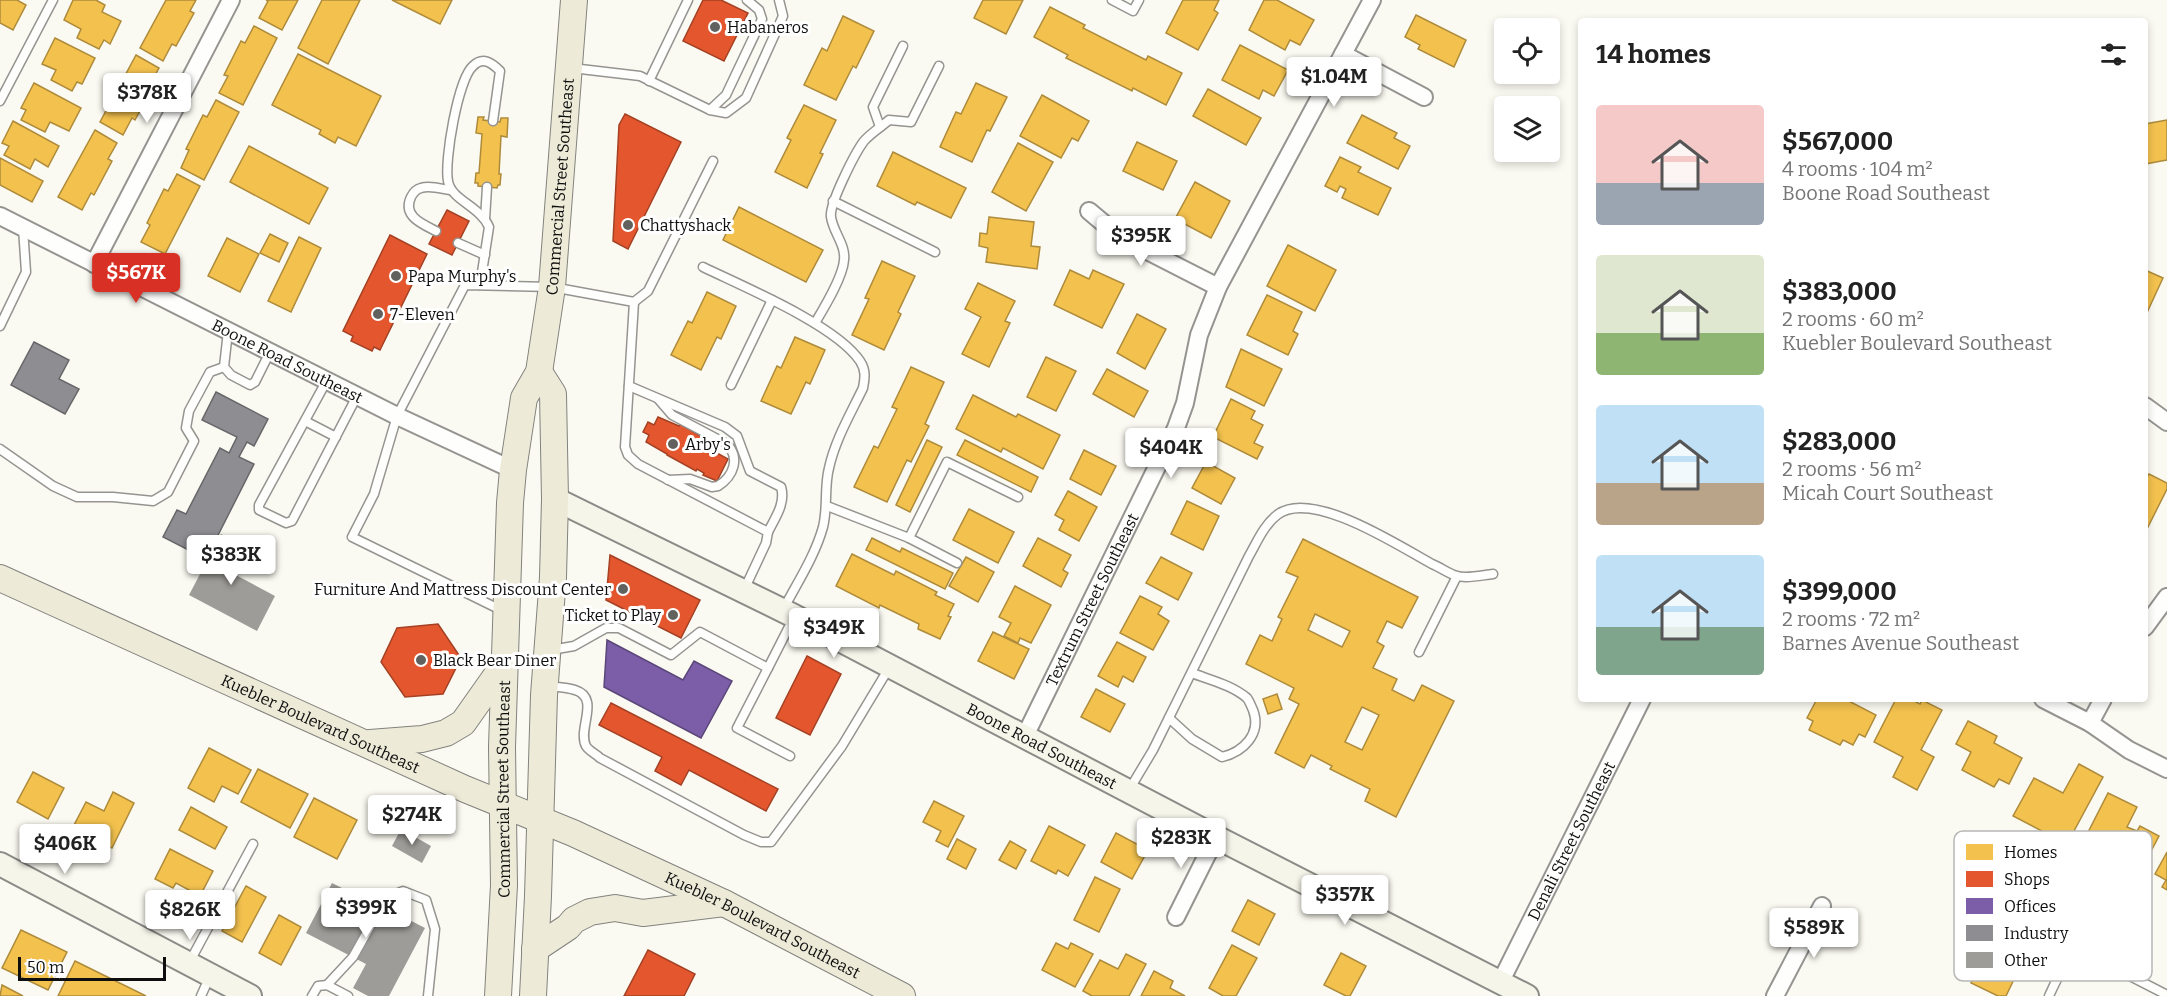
<!DOCTYPE html>
<html lang="en">
<head>
<meta charset="utf-8">
<style>
  :root { --surface:#fff; --page:#f6f6f6; --text:#222; --muted:#767676; --accent:#d93025 }
  body { margin:0; font-family:Bitter,serif; background:var(--page); color:var(--text); height:100vh; display:flex; flex-direction:column; font-size:22px; white-space:nowrap }
  * { box-sizing:border-box; margin:0 }
  p { font-size:20px; color:var(--muted) }
  .icon { flex:none; width:33px; height:33px; fill:none; stroke:currentColor; stroke-width:2; stroke-linecap:round; stroke-linejoin:round }
  .map { position:relative; flex:1; overflow:hidden }
  .panel { position:absolute; left:1578px; top:18px; width:570px; height:684px; display:flex; flex-direction:column; background:var(--surface); border-radius:6px; box-shadow:0 3px 9px #0003 }
  .panel>* { flex:none }
  .controls { position:absolute; left:1494px; top:18px; display:grid; gap:12px }
  .controls a { display:grid; place-items:center; width:66px; height:66px; border-radius:6px; background:var(--surface); box-shadow:0 3px 9px #0003; font-size:30px }
  .scale { position:absolute; left:18px; bottom:15px; width:148px; box-sizing:border-box; padding-left:6px; border:3px solid #0e0e0e; border-top:0; font-size:16px; line-height:21px; white-space:nowrap; color:#0e0e0e; -webkit-text-stroke:4px #fff; paint-order:stroke }
  .price { position:absolute; translate:-50% -51px; padding:0 14px; border-radius:6px; background:#fff; color:#222; font-size:20px; line-height:39px; filter:drop-shadow(0 2px 3px #0008) }
  .price::after { content:''; position:absolute; left:50%; top:36px; width:18px; height:14px; margin-left:-9px; background:inherit; clip-path:polygon(0 0,100% 0,50% 100%) }
  .price.on { background:var(--accent); color:#fff }
  ul { padding:0; list-style:none }
  li { display:flex; align-items:center; gap:18px; height:150px; padding:0 18px }
  li span { display:grid; place-items:center; flex:none; width:168px; height:120px; border-radius:6px; color:#555 }
  li>.icon { margin-inline-start:auto }
  span .icon { width:72px; height:72px; fill:#fffc; stroke-width:1 }
  li b { font-size:26px }
  h2 { display:flex; justify-content:space-between; align-items:center; height:72px; padding:0 18px; font-size:26px }
  .map>svg:first-child { display:block }
  .homes { fill:#f2c14e; stroke:#ae8b3b; stroke-width:1.5; fill-rule:evenodd }
  .shops { fill:#e4572e; stroke:#a44124; stroke-width:1.5 }
  .offices { fill:#7b5ea7; stroke:#5a4679; stroke-width:1.5 }
  .industry { fill:#8d8d92; stroke:#67676a; stroke-width:1.5 }
  .building { fill:#9e9c98 }
  .lines { fill:none; stroke-linecap:round; stroke-linejoin:round }
  .lane-casing { stroke:#959491; stroke-width:11 }
  .street-casing { stroke:#959491; stroke-width:20 }
  .secondary-casing { stroke:#8b8b87; stroke-width:26 }
  .primary-casing { stroke:#82827e; stroke-width:28 }
  .lane { stroke:#fefefd; stroke-width:8 }
  .street { stroke:#fefefd; stroke-width:16 }
  .secondary { stroke:#f5f5ea; stroke-width:22 }
  .primary { stroke:#edead8; stroke-width:26 }
  .poi-dot { fill:#61615e; stroke:#fff; stroke-width:2 }
  .labels { text-anchor:middle; dominant-baseline:central; stroke-width:6; stroke-linejoin:round; paint-order:stroke }
  .poi-label { font-size:16px; fill:#0e0e0e; stroke:#fff; text-anchor:start }
  .street-label { font-size:16px; fill:#0e0e0e; stroke:#fff }
  .key { fill:#fff; stroke:#b7b7b7; stroke-width:1.5 }
  .key-label { font-size:16px; fill:#0e0e0e }
</style>
</head>
<body>
<div class="map">
<svg width="2167" height="996" viewBox="0 0 2167 996">
  <rect width="100%" height="100%" fill="#fbfaf2"/>
  <!-- homes -->
  <g class="homes">
    <path d="M0,0H17L26,5L13,30L0,23Z"/>
    <path d="M73,0H96L105,5L102,12L121,21L110,44L104,40L99,49L77,38L81,29L64,20Z"/>
    <path d="M166,0H196L190,11L194,13L176,46L172,44L163,61L140,48Z"/>
    <path d="M266,0H298L282,30L259,18L268,1Z"/>
    <path d="M322,0H360L328,64L298,48Z"/>
    <path d="M392,0H452L440,24Z"/>
    <path d="M983,0H1023L1006,34L974,18Z"/>
    <path d="M1183,0H1219L1214,10L1218,13L1198,50L1166,33Z"/>
    <path d="M1264,0H1277L1314,20L1300,45L1290,40L1285,50L1249,30Z"/>
    <path d="M1050,7L1085,25L1083,28L1146,60L1148,56L1182,73L1166,105L1133,88L1132,91L1066,58L1068,55L1034,37Z"/>
    <path d="M1416,15L1466,40L1454,67L1418,49L1420,45L1405,37Z"/>
    <path d="M843,16L874,31L856,68L853,66L836,100L804,85L822,48L827,51Z"/>
    <path d="M254,26L277,38L243,105L219,93L228,76L224,75L241,41L245,43Z"/>
    <path d="M55,38L95,58L82,84L77,82L72,91L51,80L56,70L42,64Z"/>
    <path d="M1240,45L1288,70L1274,96L1263,90L1259,99L1222,80Z"/>
    <path d="M298,54L381,96L356,146L338,137L335,143L319,134L321,130L272,105Z"/>
    <path d="M136,55L159,68L150,84L153,87L135,120L132,118L123,135L100,122Z"/>
    <path d="M34,83L81,108L69,131L50,122L45,132L21,120L26,110L21,108Z"/>
    <path d="M976,83L1007,97L990,131L987,130L972,162L940,147L956,112L961,114Z"/>
    <path d="M1208,89L1261,118L1246,145L1193,116Z"/>
    <path d="M1042,95L1089,121L1078,141L1072,138L1061,158L1020,136Z"/>
    <path d="M216,100L239,112L204,180L181,168L189,150L186,149L203,115L207,117Z"/>
    <path d="M804,105L836,120L820,153L823,154L807,188L775,172L791,140L787,138Z"/>
    <path d="M1362,115L1397,133L1394,138L1410,146L1398,169L1347,143Z"/>
    <path d="M478,117H484L483,120L500,122L501,118H508L507,137L501,136L499,174H501L500,185H498L497,188L478,186V183H475L476,173H479L482,134L476,133Z"/>
    <path d="M2167,120V160L2145,164V124Z"/>
    <path d="M13,121L59,146L48,167L35,159L30,169L4,155L9,146L2,143Z"/>
    <path d="M95,130L117,143L108,159L112,161L94,195L91,193L82,210L58,197Z"/>
    <path d="M1137,142L1177,161L1163,190L1123,171Z"/>
    <path d="M1018,143L1053,162L1026,211L992,192Z"/>
    <path d="M249,146L328,188L309,224L230,182Z"/>
    <path d="M893,152L966,188L951,218L917,202L915,205L877,186Z"/>
    <path d="M1340,157L1361,167L1358,172L1391,188L1378,215L1342,198L1346,189L1340,186L1337,192L1325,186Z"/>
    <path d="M0,158L43,181L32,202L0,185Z"/>
    <path d="M177,174L200,186L165,254L141,242L150,225L147,223L164,189L168,191Z"/>
    <path d="M1195,182L1230,201L1211,238L1175,219Z"/>
    <path d="M739,207L823,250L806,282L723,240Z"/>
    <path d="M989,217L1034,222L1031,246L1040,247L1037,269L986,262L988,248L979,246L980,233L987,234Z"/>
    <path d="M270,234L288,243L279,262L260,253Z"/>
    <path d="M299,237L321,248L291,312L268,301Z"/>
    <path d="M227,238L259,254L240,292L208,276Z"/>
    <path d="M1288,245L1336,270L1315,311L1267,286Z"/>
    <path d="M882,261L915,276L898,312L901,314L884,350L852,335L869,299L865,298Z"/>
    <path d="M1070,270L1089,279L1093,270L1124,284L1102,328L1054,305Z"/>
    <path d="M2145,270L2163,278L2145,317Z"/>
    <path d="M978,283L1015,301L1005,321L1010,323L989,367L962,354L981,317L965,309Z"/>
    <path d="M707,292L736,306L721,339L717,337L701,370L671,355L688,321L692,323Z"/>
    <path d="M1267,295L1302,312L1293,331L1298,334L1288,355L1247,335Z"/>
    <path d="M1137,314L1166,329L1145,369L1117,353Z"/>
    <path d="M795,337L825,350L810,384L806,382L791,414L761,401L777,366L781,368Z"/>
    <path d="M1241,349L1282,369L1264,406L1226,387Z"/>
    <path d="M1046,357L1076,371L1056,411L1027,397Z"/>
    <path d="M911,367L944,382L925,424L929,426L911,462L907,460L887,502L854,487L874,446L878,448L897,409L892,407Z"/>
    <path d="M1107,369L1148,391L1134,417L1093,394Z"/>
    <path d="M973,395L1016,417L1018,414L1060,435L1043,469L1003,448L1001,452L956,429Z"/>
    <path d="M1231,399L1255,411L1251,419L1263,425L1254,443L1263,447L1257,459L1213,437Z"/>
    <path d="M927,440L942,447L910,512L896,505Z"/>
    <path d="M965,440L1038,477L1031,492L957,455Z"/>
    <path d="M1084,450L1116,466L1101,495L1070,479Z"/>
    <path d="M1206,462L1235,478L1221,504L1192,488Z"/>
    <path d="M2149,474L2167,483V489L2145,533V481Z"/>
    <path d="M1068,491L1097,507L1079,541L1059,530L1064,520L1055,515Z"/>
    <path d="M1187,501L1219,516L1203,550L1171,534Z"/>
    <path d="M969,509L1014,532L998,563L953,540Z"/>
    <path d="M872,538L900,552L902,548L953,573L945,589L866,550Z"/>
    <path d="M1038,538L1071,555L1063,570L1068,573L1061,587L1023,566Z"/>
    <path d="M1303,539L1418,597L1402,628L1387,621L1377,642L1384,646L1373,668L1397,679L1392,690L1414,701L1422,685L1454,701L1396,817L1365,801L1370,789L1330,769L1332,766L1311,755L1304,768L1275,753L1299,704L1289,699L1294,688L1246,664L1260,635L1272,641L1282,619L1278,617L1298,577L1286,572ZM1315,614L1350,631L1342,647L1308,630ZM1362,707L1379,715L1362,750L1345,742Z"/>
    <path d="M852,554L894,575L896,571L937,592L935,595L954,604L948,616L951,617L940,639L918,629L919,624L880,605L879,608L836,586Z"/>
    <path d="M966,557L994,572L978,602L949,586Z"/>
    <path d="M1161,557L1192,573L1178,600L1146,583Z"/>
    <path d="M1015,586L1051,605L1031,643L1020,638L1018,643L1004,636L1011,623L999,617Z"/>
    <path d="M1140,596L1162,607L1158,614L1169,621L1153,650L1120,633Z"/>
    <path d="M993,632L1029,649L1014,679L978,661Z"/>
    <path d="M1117,642L1146,657L1133,682L1123,676L1118,687L1098,676Z"/>
    <path d="M1096,689L1125,704L1110,732L1081,717Z"/>
    <path d="M1277,694L1282,709L1268,714L1263,699Z"/>
    <path d="M1817,699H1845L1876,715L1865,737L1859,734L1853,745L1843,740L1840,745L1809,730L1813,721L1807,718Z"/>
    <path d="M1896,699H1910L1920,704L1922,700L1942,710L1921,750L1934,757L1917,790L1893,777L1903,757L1874,742Z"/>
    <path d="M1968,721L1997,736L1994,743L2022,758L2009,784L1999,779L1994,787L1962,770L1971,752L1956,744Z"/>
    <path d="M209,748L251,770L238,794L222,786L214,802L188,788Z"/>
    <path d="M2079,764L2103,777L2067,844L2013,816L2034,778L2063,793Z"/>
    <path d="M258,769L308,794L290,828L241,802Z"/>
    <path d="M33,772L64,788L48,819L17,802Z"/>
    <path d="M113,792L134,803L112,848L92,838L91,840L71,831L86,802L104,811Z"/>
    <path d="M2108,793L2137,807L2127,827L2137,831L2140,826L2159,836L2138,876L2098,856L2095,863L2077,854Z"/>
    <path d="M314,798L357,820L337,859L294,837Z"/>
    <path d="M934,801L964,816L948,847L936,841L941,831L923,822Z"/>
    <path d="M191,807L227,827L215,849L179,830Z"/>
    <path d="M1049,826L1085,845L1068,876L1058,870L1056,874L1031,861Z"/>
    <path d="M1116,833L1148,850L1132,879L1101,862Z"/>
    <path d="M957,839L976,849L966,869L947,859Z"/>
    <path d="M1010,841L1026,850L1016,869L999,860Z"/>
    <path d="M170,849L213,871L200,896L176,883L173,888L155,879Z"/>
    <path d="M2167,852V890L2162,887L2166,880L2155,874Z"/>
    <path d="M1095,877L1120,889L1099,932L1074,920Z"/>
    <path d="M246,886L266,897L242,942L222,931Z"/>
    <path d="M1248,900L1275,914L1259,945L1232,931Z"/>
    <path d="M279,915L301,927L281,965L259,953Z"/>
    <path d="M21,930L67,952L48,990L2,968Z"/>
    <path d="M1056,943L1068,949L1071,943L1093,954L1075,987L1042,970Z"/>
    <path d="M1232,945L1257,958L1236,996H1223L1209,988Z"/>
    <path d="M1341,953L1366,966L1350,996H1346L1324,985Z"/>
    <path d="M1126,954L1146,964L1129,996H1092L1083,991L1100,960L1118,969Z"/>
    <path d="M1985,954L2018,971L2006,996H1998L1971,983Z"/>
    <path d="M75,961L146,996H58Z"/>
    <path d="M1154,971L1173,981L1170,988L1185,996H1141Z"/>
    <path d="M2,985L23,996H0Z"/>
  </g>
  <!-- shops -->
  <g class="shops">
    <path d="M703,0H721L748,13L724,61L683,41Z"/>
    <path d="M625,114L681,142L628,249L613,241L619,125Z"/>
    <path d="M447,210L469,221L452,255L429,244Z"/>
    <path d="M390,235L427,254L380,350L374,347L372,351L351,341L353,336L343,331Z"/>
    <path d="M658,417L679,426L680,424L718,446L715,452L728,459L717,481L703,475L704,473L697,469L696,471L667,455V454L646,442L649,435L643,432L648,422L654,425Z"/>
    <path d="M610,555L700,600L681,638L606,600Z"/>
    <path d="M438,624L461,658L443,694L405,697L381,662L397,628Z"/>
    <path d="M807,656L841,674L810,735L776,718Z"/>
    <path d="M611,703L778,789L766,811L689,770L681,785L655,771L662,757L599,725Z"/>
    <path d="M648,950L695,974L684,996H624Z"/>
  </g>
  <!-- offices -->
  <path class="offices" d="M607,640L683,680L694,661L732,681L701,738L604,687Z"/>
  <!-- industry -->
  <g class="industry">
    <path d="M34,342L69,360L59,379L79,389L65,414L11,385Z"/>
    <path d="M216,392L268,419L254,446L247,442L239,457L254,464L206,559L163,537L177,510L186,514L220,448L229,453L237,437L202,420Z"/>
  </g>
  <!-- building -->
  <g class="building">
    <path d="M221,534L247,548L234,574L275,596L257,631L189,595Z"/>
    <path d="M401,829L431,846L422,863L392,846Z"/>
    <path d="M332,883L358,896L354,903L386,920L392,911L425,928L389,996H368L353,988L366,964L306,933Z"/>
  </g>
  <g class="lines">
    <!-- lane casing -->
    <g class="lane-casing">
      <g id="lane">
        <path d="M1112,0L1133,11L1139,0"/>
        <path d="M572,68L640,76L710,110L726,113L746,98L783,16L779,0"/>
        <path d="M649,81L688,0"/>
        <path d="M0,101L53,0"/>
        <path d="M710,110L726,95L762,19L759,10L747,0"/>
        <path d="M880,127L873,107L903,46"/>
        <path d="M833,201L935,252"/>
        <path d="M485,219L487,187"/>
        <path d="M436,231C422,224 402,216 411,197C413,193 417,189 421,188C430,185 442,189 450,190"/>
        <path d="M458,243L485,255"/>
        <path d="M703,267C744,287 836,325 860,361C866,370 865,378 863,388C851,413 835,440 829,468C824,487 828,507 823,527C815,556 797,583 783,610"/>
        <path d="M480,285L489,227C480,206 451,200 448,181C444,161 458,79 473,66C483,56 492,63 500,71L493,121"/>
        <path d="M634,302L648,291L713,161"/>
        <path d="M815,323C824,308 843,277 844,260C846,245 833,232 831,217C829,204 855,153 864,141C871,133 881,127 889,120L911,122L939,66"/>
        <path d="M0,326L26,272L23,228"/>
        <path d="M228,331L224,367L231,375L250,385L255,382L270,352"/>
        <path d="M327,380L259,505V510L286,523L292,521L357,396"/>
        <path d="M731,385L772,300"/>
        <path d="M629,386L725,427L737,436L750,471L781,487C786,503 775,518 768,532"/>
        <path d="M659,400L672,415L727,444C740,458 734,476 718,486L712,487L690,479L668,480"/>
        <path d="M305,421L336,437"/>
        <path d="M0,449L53,486L77,497H113L153,501L168,492L194,441L186,428L189,411L210,372L224,367"/>
        <path d="M827,506L909,538L957,563"/>
        <path d="M909,538L947,462L1018,497"/>
        <path d="M503,611L352,537L374,494L397,416L465,285L552,287L634,302L625,447L628,455L638,464L768,532L766,543L744,590"/>
        <path d="M551,650L574,646L606,628H619L671,655L700,632L768,668L794,617"/>
        <path d="M1419,652L1457,576"/>
        <path d="M768,668L737,728L790,756"/>
        <path d="M547,686C556,687 567,687 575,690C601,698 577,729 586,746C589,751 596,754 600,758L744,835L761,842H771L842,746L889,668"/>
        <path d="M1169,718L1192,739L1222,757C1243,752 1262,734 1253,710C1251,706 1250,702 1247,698C1232,685 1210,680 1192,673"/>
        <path d="M1129,790L1153,750L1249,556C1257,542 1264,525 1277,515C1311,488 1399,546 1432,564C1440,567 1449,574 1457,576C1467,579 1483,575 1493,574"/>
        <path d="M189,963L253,844"/>
        <path d="M327,985L353,957L386,898L403,891L426,900L435,929L428,996"/>
        <path d="M201,996L210,976"/>
        <path d="M312,996L318,986L327,985L348,996"/>
        <path d="M2049,996C2060,973 2066,951 2097,959L2167,995"/>
      </g>
    </g>
    <!-- street casing -->
    <g class="street-casing">
      <g id="street">
        <path d="M1343,54L1424,97"/>
        <path d="M1089,211L1120,237L1218,287"/>
        <path id="s1" d="M0,216L397,416L513,470"/>
        <path d="M94,264L231,0"/>
        <path d="M2145,406L2167,422"/>
        <path d="M2145,627L2167,597"/>
        <path d="M2043,699L2090,723L2129,750L2167,769"/>
        <path d="M2090,723L2103,699"/>
        <path id="s2" d="M1025,736L1176,428L1185,403L1199,335L1218,287L1372,0"/>
        <path d="M1176,917L1216,837"/>
        <path id="s3" d="M1500,983L1642,699"/>
        <path d="M1775,996L1822,906"/>
      </g>
    </g>
    <!-- secondary casing -->
    <g class="secondary-casing">
      <g id="secondary">
        <path id="s4" d="M555,499L794,616L1216,837L1527,996"/>
        <path d="M0,864L250,996"/>
      </g>
    </g>
    <!-- primary casing -->
    <g class="primary-casing">
      <g id="primary">
        <path id="s5" d="M0,578L465,789L573,833L724,903L902,996"/>
        <path d="M370,743L422,739L446,733L463,723L506,662"/>
        <path d="M535,949L568,927L574,920L590,912L615,908L643,913L724,903"/>
        <path id="s6" d="M498,996L504,885L502,747L510,503L513,470L524,398L539,372L552,287L574,0"/>
        <path d="M533,996L538,896L544,695L553,577L555,499L553,394L539,372"/>
      </g>
    </g>
    <!-- lane -->
    <use href="#lane" class="lane"/>
    <!-- street -->
    <use href="#street" class="street"/>
    <!-- secondary -->
    <use href="#secondary" class="secondary"/>
    <!-- primary -->
    <use href="#primary" class="primary"/>
  </g>
  <!-- markers -->
  <g class="poi-dot">
    <circle cx="715" cy="27" r="6"/>
    <circle cx="628" cy="225" r="6"/>
    <circle cx="396" cy="276" r="6"/>
    <circle cx="378" cy="314" r="6"/>
    <circle cx="673" cy="444" r="6"/>
    <circle cx="623" cy="589" r="6"/>
    <circle cx="673" cy="615" r="6"/>
    <circle cx="421" cy="660" r="6"/>
  </g>
  <g class="labels">
    <!-- poi labels -->
    <g class="poi-label">
      <text x="727" y="27">Habaneros</text>
      <text x="640" y="225">Chattyshack</text>
      <text x="408" y="276">Papa Murphy's</text>
      <text x="390" y="314">7-Eleven</text>
      <text x="685" y="444">Arby's</text>
      <text x="611" y="589" text-anchor="end">Furniture And Mattress Discount Center</text>
      <text x="661" y="615" text-anchor="end">Ticket to Play</text>
      <text x="433" y="660">Black Bear Diner</text>
    </g>
    <!-- street labels -->
    <g class="street-label">
      <text stroke="none"><textPath href="#s6" startOffset="816">Commercial Street Southeast</textPath></text>
      <text stroke="none"><textPath href="#s1" startOffset="322">Boone Road Southeast</textPath></text>
      <text stroke="none"><textPath href="#s2" startOffset="152">Textrum Street Southeast</textPath></text>
      <text stroke="none"><textPath href="#s5" startOffset="352">Kuebler Boulevard Southeast</textPath></text>
      <text stroke="none"><textPath href="#s4" startOffset="546">Boone Road Southeast</textPath></text>
      <text stroke="none"><textPath href="#s6" startOffset="207">Commercial Street Southeast</textPath></text>
      <text stroke="none"><textPath href="#s3" startOffset="159">Denali Street Southeast</textPath></text>
      <text stroke="none"><textPath href="#s5" startOffset="838">Kuebler Boulevard Southeast</textPath></text>
    </g>
  </g>
  <!-- legend -->
  <rect x="1954" y="831" width="198" height="150" rx="9" class="key"/>
  <rect x="1966" y="844" width="27" height="16" fill="#f2c14e"/>
  <rect x="1966" y="871" width="27" height="16" fill="#e4572e"/>
  <rect x="1966" y="898" width="27" height="16" fill="#7b5ea7"/>
  <rect x="1966" y="925" width="27" height="16" fill="#8d8d92"/>
  <rect x="1966" y="952" width="27" height="16" fill="#9e9c98"/>
  <g class="key-label">
    <text x="2004" y="858">Homes</text>
    <text x="2004" y="885">Shops</text>
    <text x="2004" y="912">Offices</text>
    <text x="2004" y="939">Industry</text>
    <text x="2004" y="966">Other</text>
  </g>
</svg>
<div class="controls">
<a><svg class="icon" aria-label="locate" viewBox="0 0 24 24"><circle cx="12" cy="12" r="6"/><path d="M12 2v4M12 18v4M2 12h4M18 12h4"/></svg></a>
<a><svg class="icon" aria-label="layers" viewBox="0 0 24 24"><path d="M12 4l9 5-9 5-9-5zM3 14l9 5 9-5"/></svg></a>
</div>
<div class="scale">50 m</div>
<b class="price" style="left:1334px;top:108px">$1.04M</b>
<b class="price" style="left:147px;top:124px">$378K</b>
<b class="price" style="left:1141px;top:267px">$395K</b>
<b class="price on" style="left:136px;top:304px">$567K</b>
<b class="price" style="left:1171px;top:479px">$404K</b>
<b class="price" style="left:231px;top:586px">$383K</b>
<b class="price" style="left:834px;top:659px">$349K</b>
<b class="price" style="left:412px;top:846px">$274K</b>
<b class="price" style="left:1181px;top:869px">$283K</b>
<b class="price" style="left:65px;top:875px">$406K</b>
<b class="price" style="left:1345px;top:926px">$357K</b>
<b class="price" style="left:366px;top:939px">$399K</b>
<b class="price" style="left:190px;top:941px">$826K</b>
<b class="price" style="left:1814px;top:959px">$589K</b>
<section class="panel">
<h2>14 homes<svg class="icon" aria-label="filters" viewBox="0 0 24 24"><path d="M4 7h16M4 17h16"/><circle cx="9" cy="7" r="2"/><circle cx="15" cy="17" r="2"/></svg></h2>
<ul>
<li><span style="background:linear-gradient(#f6c9c9 65%,#9aa5b1 0)"><svg class="icon" aria-label="home" viewBox="0 0 24 24"><path d="M3 11l9-7 9 7M6 9v11h12V9"/></svg></span><div><b>$567,000</b><p>4 rooms · 104 m²</p><p>Boone Road Southeast</p></div></li>
<li><span style="background:linear-gradient(#dfe7d0 65%,#8fb573 0)"><svg class="icon" aria-label="home" viewBox="0 0 24 24"><path d="M3 11l9-7 9 7M6 9v11h12V9"/></svg></span><div><b>$383,000</b><p>2 rooms · 60 m²</p><p>Kuebler Boulevard Southeast</p></div></li>
<li><span style="background:linear-gradient(#bfe0f5 65%,#b9a48a 0)"><svg class="icon" aria-label="home" viewBox="0 0 24 24"><path d="M3 11l9-7 9 7M6 9v11h12V9"/></svg></span><div><b>$283,000</b><p>2 rooms · 56 m²</p><p>Micah Court Southeast</p></div></li>
<li><span style="background:linear-gradient(#bfe0f5 60%,#7fa58c 0)"><svg class="icon" aria-label="home" viewBox="0 0 24 24"><path d="M3 11l9-7 9 7M6 9v11h12V9"/></svg></span><div><b>$399,000</b><p>2 rooms · 72 m²</p><p>Barnes Avenue Southeast</p></div></li>
</ul>
</section>
</div>
</body>
</html>
